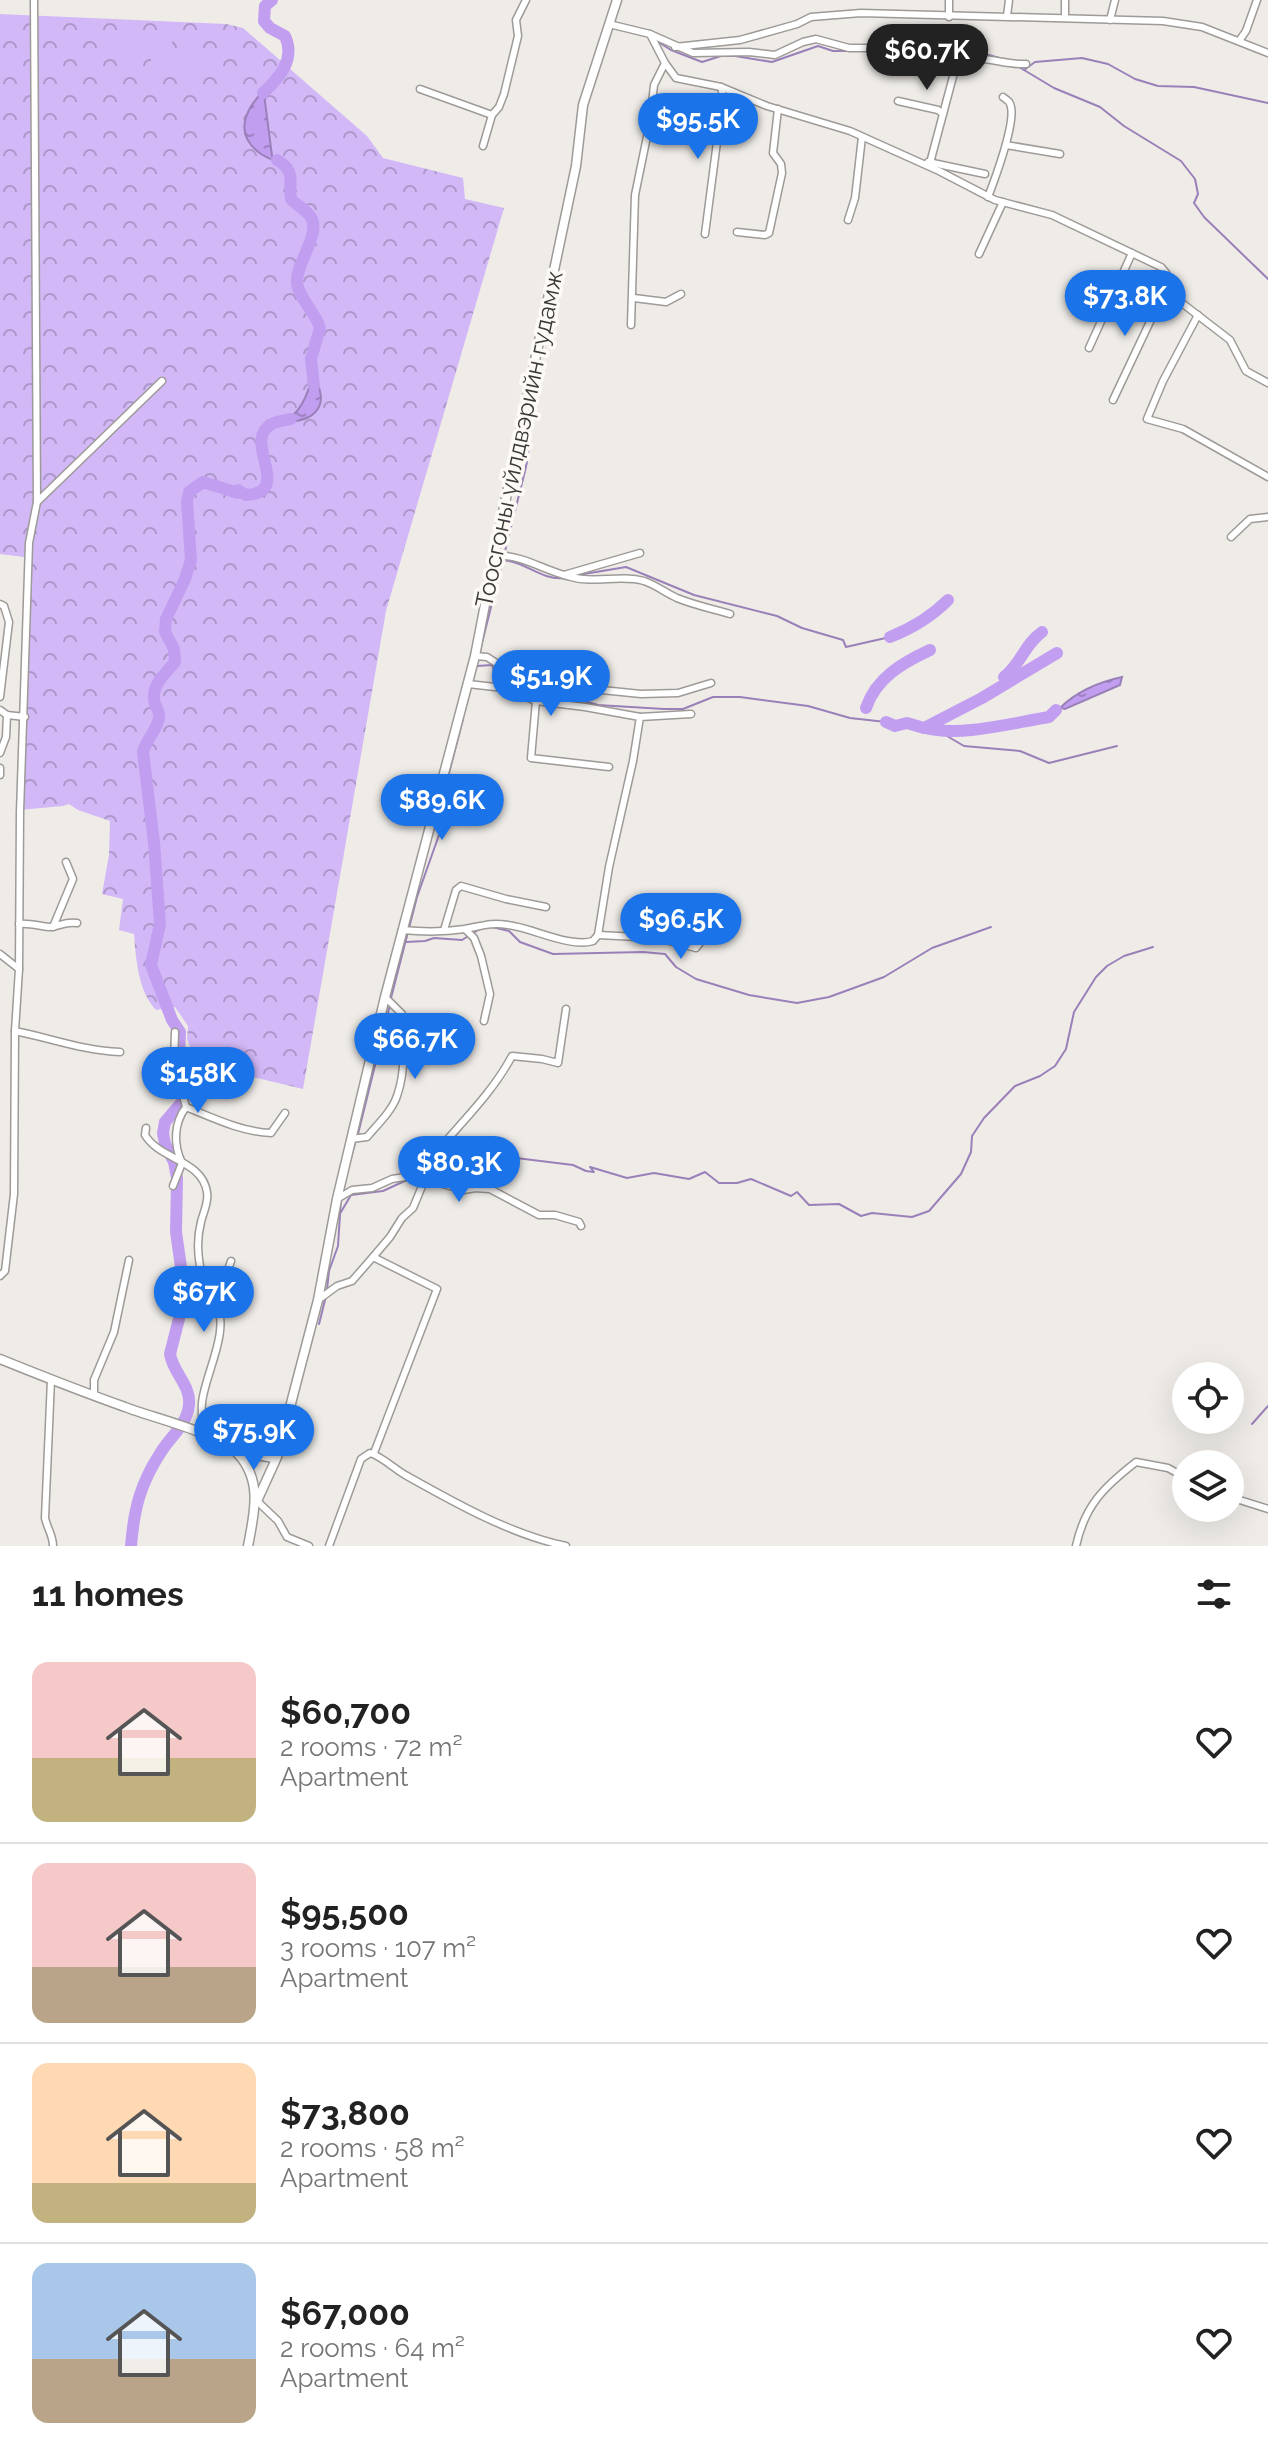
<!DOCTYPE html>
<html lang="en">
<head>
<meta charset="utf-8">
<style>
  :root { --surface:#fff; --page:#f6f6f6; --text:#222; --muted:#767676; --line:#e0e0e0; --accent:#1a73e8 }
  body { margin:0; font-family:Raleway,sans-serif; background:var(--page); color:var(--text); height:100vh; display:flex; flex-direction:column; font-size:30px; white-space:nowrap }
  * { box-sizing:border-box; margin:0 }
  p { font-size:26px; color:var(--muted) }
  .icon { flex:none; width:44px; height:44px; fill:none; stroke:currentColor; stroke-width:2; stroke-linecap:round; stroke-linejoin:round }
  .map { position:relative; height:1546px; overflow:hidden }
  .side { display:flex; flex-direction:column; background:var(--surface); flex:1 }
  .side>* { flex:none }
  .fabs { position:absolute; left:1172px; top:1362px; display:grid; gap:16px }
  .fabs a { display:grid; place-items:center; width:72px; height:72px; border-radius:50%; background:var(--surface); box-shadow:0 8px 32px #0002; font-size:40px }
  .price { position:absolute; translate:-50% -68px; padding:0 18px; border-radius:28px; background:var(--accent); color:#fff; font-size:26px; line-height:52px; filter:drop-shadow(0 2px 4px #0008) }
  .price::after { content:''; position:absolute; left:50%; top:48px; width:24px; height:18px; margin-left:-12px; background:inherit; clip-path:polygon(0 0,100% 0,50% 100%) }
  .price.active { background:#222; color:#fff }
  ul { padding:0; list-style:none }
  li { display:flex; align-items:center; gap:24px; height:200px; padding:0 32px }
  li+li { border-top:2px solid var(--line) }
  li span { display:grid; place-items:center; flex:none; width:224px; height:160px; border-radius:16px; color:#555 }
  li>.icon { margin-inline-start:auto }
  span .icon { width:96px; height:96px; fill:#fffc; stroke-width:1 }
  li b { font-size:34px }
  h2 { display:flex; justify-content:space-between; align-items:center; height:96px; padding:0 32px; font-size:34px }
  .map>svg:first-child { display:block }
  .forest { fill:url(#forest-crowns) }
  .pitch { fill:#d3b8f7 }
  .water { fill:url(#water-ripples); stroke:#9a80b9; stroke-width:2 }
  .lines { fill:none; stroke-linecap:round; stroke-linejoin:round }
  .stream { stroke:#9a80b9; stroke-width:2 }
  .river { stroke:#c29ef0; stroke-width:12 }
  .minor-casing { stroke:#9d9a97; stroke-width:9 }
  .tertiary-casing { stroke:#9d9a97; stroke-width:10 }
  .secondary-casing { stroke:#9d9a97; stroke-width:11 }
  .minor { stroke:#fff; stroke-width:6 }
  .tertiary { stroke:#fff; stroke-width:7 }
  .secondary { stroke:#fff; stroke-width:8 }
  .labels { text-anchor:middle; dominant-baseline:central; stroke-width:7; stroke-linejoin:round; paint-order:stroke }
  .street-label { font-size:24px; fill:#3b3a38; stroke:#fdf9f5 }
</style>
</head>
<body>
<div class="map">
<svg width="1268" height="1546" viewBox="0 0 1268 1546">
  <defs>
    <pattern id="forest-crowns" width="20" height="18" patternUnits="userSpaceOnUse" patternTransform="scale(2)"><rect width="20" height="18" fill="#d3b8f7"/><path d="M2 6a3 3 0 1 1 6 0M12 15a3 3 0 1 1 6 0" fill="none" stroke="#ac97c9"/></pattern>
    <pattern id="water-ripples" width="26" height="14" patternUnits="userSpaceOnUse" patternTransform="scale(2)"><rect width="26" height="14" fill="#c29ef0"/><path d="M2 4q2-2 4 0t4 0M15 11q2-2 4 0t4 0" fill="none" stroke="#9f82c3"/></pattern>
  </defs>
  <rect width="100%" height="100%" fill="#efece8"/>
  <!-- forest -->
  <path class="forest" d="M0,14L226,24L243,28L367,136L383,158L463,178L465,199L504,208L386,611L303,1089L219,1069L191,1049L187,1039L188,1026L175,1007L156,1010C138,991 136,959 134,934L119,930L123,899L102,894L109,855L110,821L78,810L69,804L63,806L19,810L32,558L0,554Z"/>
  <!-- pitch -->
  <g class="pitch">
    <rect x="120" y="39" width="21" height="36"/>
    <rect x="151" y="39" width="21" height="36"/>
    <rect x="182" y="40" width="21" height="35"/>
  </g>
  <!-- water -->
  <g class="water">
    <path d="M274,81L276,83L264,94L272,156L289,168L288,169C280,161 270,160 261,154C227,130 252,100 274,81Z"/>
    <path d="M310,373C321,385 328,406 309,417C299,422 287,422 277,424L276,422C279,421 287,420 289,418C301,411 313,386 310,373Z"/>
    <path d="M1122,677L1120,685L1065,709L1060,708C1076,692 1099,682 1122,677Z"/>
  </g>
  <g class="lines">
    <!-- stream -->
    <g class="stream">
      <path d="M655,40L671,50L702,62L721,56H735L772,62L818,46L833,51H847"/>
      <path d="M885,51L915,60L921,58"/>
      <path d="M934,52L982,53L1006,60"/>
      <path d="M1019,67L1054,88L1100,107L1124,126L1181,161L1195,179L1198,194L1194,203L1204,217L1268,279"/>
      <path d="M1024,70L1035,62L1082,58L1108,64L1135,79L1158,86L1194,87L1268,103"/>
      <path d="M502,560C525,561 542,581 564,578"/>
      <path d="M578,575L626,567L694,595L777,616L802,628L843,640L846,647L890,637"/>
      <path d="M480,651L525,471L528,457L529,425L537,387"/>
      <path d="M477,666L492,665L495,674L509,677L531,696"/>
      <path d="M568,702L573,698L598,705L664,709H683L713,697H740L808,706L850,718L886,722"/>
      <path d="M935,729L964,746L1020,751L1049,763L1117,746"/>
      <path d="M492,927L509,931L520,942L553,954L643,952L665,954L676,967L696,979L749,995L797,1003L829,997L884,977L932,948L991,927"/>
      <path d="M406,942L425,941L434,938L462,940L483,927"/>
      <path d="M391,998L417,897L445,818V800L448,777L463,719"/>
      <path d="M358,1134L390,1005"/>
      <path d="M350,1161L356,1140"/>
      <path d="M453,1184L474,1182L490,1167L508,1157L573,1165L586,1171L594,1172L590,1167L627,1178L654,1173L689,1179L705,1172L719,1183H737L751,1179L791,1196L797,1192L809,1205L839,1204L861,1216L872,1213L912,1217L929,1211L961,1174L971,1152L972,1136L984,1118L1015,1086L1040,1076L1055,1066L1066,1049L1074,1012L1096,977L1107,966L1124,956L1153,947"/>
      <path d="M343,1192L348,1167"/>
      <path d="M341,1212L351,1195L383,1191L409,1179L423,1181"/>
      <path d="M327,1290L329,1271L338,1246L341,1199"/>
      <path d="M319,1324L326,1296"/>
      <path d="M1252,1424L1268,1406"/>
    </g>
    <!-- river -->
    <g class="river">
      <path d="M263,93C279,78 296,60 285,36L270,28L264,21L265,6L272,0"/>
      <path d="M277,160C297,172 288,180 291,199C296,205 305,209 310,216C323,232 295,264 297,283C299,299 316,313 320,328L311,359L314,386"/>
      <path d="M890,637C913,628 931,617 948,600"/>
      <path d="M1004,677C1021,664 1024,645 1042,632"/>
      <path d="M866,708C876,678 902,663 930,650"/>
      <path d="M886,722L895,726L907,723L924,728L982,698L1057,653"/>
      <path d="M925,728C960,737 1013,723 1049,717L1056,710"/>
      <path d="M131,1546C134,1509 140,1484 161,1452C170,1437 187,1425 189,1405C191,1385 173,1373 170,1354L183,1303V1281L176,1232L177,1178L174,1162L165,1144L163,1133L165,1122L183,1101L178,1082L180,1032L172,1020L151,965L160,924L154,842L143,752C146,740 157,730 159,718C160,710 155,707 154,700C152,684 166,673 175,662L174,649L165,632L166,619L185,579L191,560L187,501L189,492L203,482L238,493V490L246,495C295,492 240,440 272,424C277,421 285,420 291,419"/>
    </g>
    <!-- minor casing -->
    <g class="minor-casing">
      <g id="minor">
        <path d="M1065,0V18"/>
        <path d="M1007,16L1009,0"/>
        <path d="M949,17V0"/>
        <path d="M1110,20L1115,0"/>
        <path d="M609,24L650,34L665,63L654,85L650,122L635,195L631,325"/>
        <path d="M650,34L693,53L749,52L775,55L803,42L816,39L849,48H891L899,53C926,55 954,57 982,59C997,60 1011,65 1026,64"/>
        <path d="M1239,41L1246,31L1257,0"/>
        <path d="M675,47L740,40L797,24L811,17L861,13L1163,21L1202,27L1268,53"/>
        <path d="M665,63L676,78L721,87L767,106L850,131L939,171L995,200L1052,215L1161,267L1166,273L1165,290L1230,340L1246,371L1268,383"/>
        <path d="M420,89L492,115"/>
        <path d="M898,101L938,110L943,114"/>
        <path d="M1006,145L1060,154"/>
        <path d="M483,146L492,115L499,107L504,94L518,36L516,20L526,0"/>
        <path d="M928,162L985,174"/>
        <path d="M930,163L955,69"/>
        <path d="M988,197C995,179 1015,125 1011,107C1010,101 1008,101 1003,97"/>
        <path d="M848,220L855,198L862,137"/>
        <path d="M737,232L765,235L769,233L782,173L781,164L773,153L778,109"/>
        <path d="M705,234L723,96L721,87"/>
        <path d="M979,254L1003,202"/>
        <path d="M634,298L666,302L681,294"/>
        <path d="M1198,315L1163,381L1147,419L1183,429L1268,477"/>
        <path d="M1089,348L1132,253"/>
        <path d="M1113,400L1165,290"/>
        <path d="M37,502L162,381"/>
        <path d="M1231,537L1250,519L1268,517"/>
        <path d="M495,555C526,556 542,570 571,577C595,584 620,574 644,581C656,585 666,593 677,598C694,605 713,609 730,614"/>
        <path d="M564,575L640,553"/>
        <path d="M0,604L4,606L9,622L0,697"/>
        <path d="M475,656L487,657L537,689L553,694L582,688L641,694L678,693L711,683"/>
        <path d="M468,684L504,688L536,701L585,707L640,717"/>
        <path d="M536,701L531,758L609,767"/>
        <path d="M0,710L7,715L25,717"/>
        <path d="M0,753L6,737L7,715"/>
        <path d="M0,768V775"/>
        <path d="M19,924C30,923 39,926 49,927C59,927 64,921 77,923"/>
        <path d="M53,927L73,879L66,862"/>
        <path d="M465,929L474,938L481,956L490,994L484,1021"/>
        <path d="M402,930C423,932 445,932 465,929C482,926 490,922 508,925C533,928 569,948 593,941L598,935L609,867L633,761L640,717L691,714"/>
        <path d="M444,930L456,890L461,886L506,899L546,907"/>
        <path d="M598,935L658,938L696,948L718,919L724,906"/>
        <path d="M0,954L19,969"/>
        <path d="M15,1031C50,1038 85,1051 120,1052"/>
        <path d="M186,1107C213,1118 242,1132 271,1133L285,1113"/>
        <path d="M146,1128L145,1135C160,1160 202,1160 207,1192C209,1202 203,1213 201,1222C194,1249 200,1283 216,1305"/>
        <path d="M351,1139L367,1137C377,1125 392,1111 397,1096C406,1071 404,1040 402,1014L385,997"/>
        <path d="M418,1175C448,1134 488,1101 512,1056L542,1059L558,1063L566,1009"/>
        <path d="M173,1186L182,1163C173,1144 174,1123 186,1107L174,1062L175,1032"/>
        <path d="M337,1199L352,1190L372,1188L392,1179L418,1175L425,1179L464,1190L475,1188L490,1189L539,1215H555L579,1222L581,1226"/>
        <path d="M373,1257L390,1237L402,1218L413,1208L425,1179"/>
        <path d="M0,1276L5,1271L14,1194L15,1031L19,969L20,812L29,543L37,502L34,0"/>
        <path d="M318,1300L337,1286L352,1281L373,1257L437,1289L374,1453"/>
        <path d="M51,1380L45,1518C47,1528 53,1535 53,1546"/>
        <path d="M94,1395V1380L114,1332L129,1260"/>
        <path d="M203,1435C203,1425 201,1414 202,1403C204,1377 231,1329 216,1305L231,1261"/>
        <path d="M1230,1497L1268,1509"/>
        <path d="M257,1501L278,1521L287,1537L309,1546"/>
        <path d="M329,1546L361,1459L370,1453C383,1457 394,1469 407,1476C455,1503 512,1535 566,1546"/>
        <path d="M1076,1546C1085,1505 1104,1487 1136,1462L1168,1468L1186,1478"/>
      </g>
    </g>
    <!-- tertiary casing -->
    <g class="tertiary-casing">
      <path id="tertiary" d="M237,1452L276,1459"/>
    </g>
    <!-- secondary casing -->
    <g class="secondary-casing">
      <g id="secondary">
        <path d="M0,1359C42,1376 83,1392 125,1407C153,1418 219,1433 238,1454C263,1481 254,1514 248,1546"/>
        <path d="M257,1501L277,1457L295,1388L318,1300L337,1199L385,997L475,656L502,517L576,166L583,105L617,0"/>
      </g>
    </g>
    <!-- minor -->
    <use href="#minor" class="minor"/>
    <!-- tertiary -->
    <use href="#tertiary" class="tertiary"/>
    <!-- secondary -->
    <use href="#secondary" class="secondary"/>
  </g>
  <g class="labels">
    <!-- street labels -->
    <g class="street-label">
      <text transform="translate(519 439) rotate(-78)">Тоосгоны үйлдвэрийн гудамж</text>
    </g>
  </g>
</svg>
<div class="fabs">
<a><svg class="icon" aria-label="locate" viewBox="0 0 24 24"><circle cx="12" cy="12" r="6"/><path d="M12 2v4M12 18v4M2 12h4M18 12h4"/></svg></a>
<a><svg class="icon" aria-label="layers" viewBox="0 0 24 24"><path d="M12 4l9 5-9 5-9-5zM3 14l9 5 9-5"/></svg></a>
</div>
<b class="price active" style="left:927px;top:92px">$60.7K</b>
<b class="price" style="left:698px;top:161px">$95.5K</b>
<b class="price" style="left:1125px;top:338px">$73.8K</b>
<b class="price" style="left:551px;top:718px">$51.9K</b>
<b class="price" style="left:442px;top:842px">$89.6K</b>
<b class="price" style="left:681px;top:961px">$96.5K</b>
<b class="price" style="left:415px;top:1081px">$66.7K</b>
<b class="price" style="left:198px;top:1115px">$158K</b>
<b class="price" style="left:459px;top:1204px">$80.3K</b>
<b class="price" style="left:204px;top:1334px">$67K</b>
<b class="price" style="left:254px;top:1472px">$75.9K</b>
</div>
<section class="side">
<h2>11 homes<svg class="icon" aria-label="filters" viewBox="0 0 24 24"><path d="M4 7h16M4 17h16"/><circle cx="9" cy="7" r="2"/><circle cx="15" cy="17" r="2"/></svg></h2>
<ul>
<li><span style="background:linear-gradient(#f6c9c9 60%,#c2b280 0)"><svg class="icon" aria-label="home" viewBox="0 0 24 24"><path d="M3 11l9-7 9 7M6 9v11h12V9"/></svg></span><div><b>$60,700</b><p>2 rooms · 72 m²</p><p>Apartment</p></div><svg class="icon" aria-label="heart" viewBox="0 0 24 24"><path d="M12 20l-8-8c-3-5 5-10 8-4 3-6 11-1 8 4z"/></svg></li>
<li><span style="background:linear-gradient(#f6c9c9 65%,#b9a48a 0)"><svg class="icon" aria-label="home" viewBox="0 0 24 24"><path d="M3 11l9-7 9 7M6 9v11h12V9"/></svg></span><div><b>$95,500</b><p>3 rooms · 107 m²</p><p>Apartment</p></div><svg class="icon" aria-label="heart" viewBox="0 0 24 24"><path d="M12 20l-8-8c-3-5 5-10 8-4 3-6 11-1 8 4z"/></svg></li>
<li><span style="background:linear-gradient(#ffd9b3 75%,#c2b280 0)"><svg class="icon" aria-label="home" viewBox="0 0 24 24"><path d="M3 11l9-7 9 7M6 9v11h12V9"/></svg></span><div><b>$73,800</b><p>2 rooms · 58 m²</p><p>Apartment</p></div><svg class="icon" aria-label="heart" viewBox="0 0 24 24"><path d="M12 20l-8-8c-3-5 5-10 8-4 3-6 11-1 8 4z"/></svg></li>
<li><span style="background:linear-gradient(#a9c7e8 60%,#b9a48a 0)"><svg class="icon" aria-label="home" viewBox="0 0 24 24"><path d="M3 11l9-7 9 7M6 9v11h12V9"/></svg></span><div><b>$67,000</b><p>2 rooms · 64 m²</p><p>Apartment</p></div><svg class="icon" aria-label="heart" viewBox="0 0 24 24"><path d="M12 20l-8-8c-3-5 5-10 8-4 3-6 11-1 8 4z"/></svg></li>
</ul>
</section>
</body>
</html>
